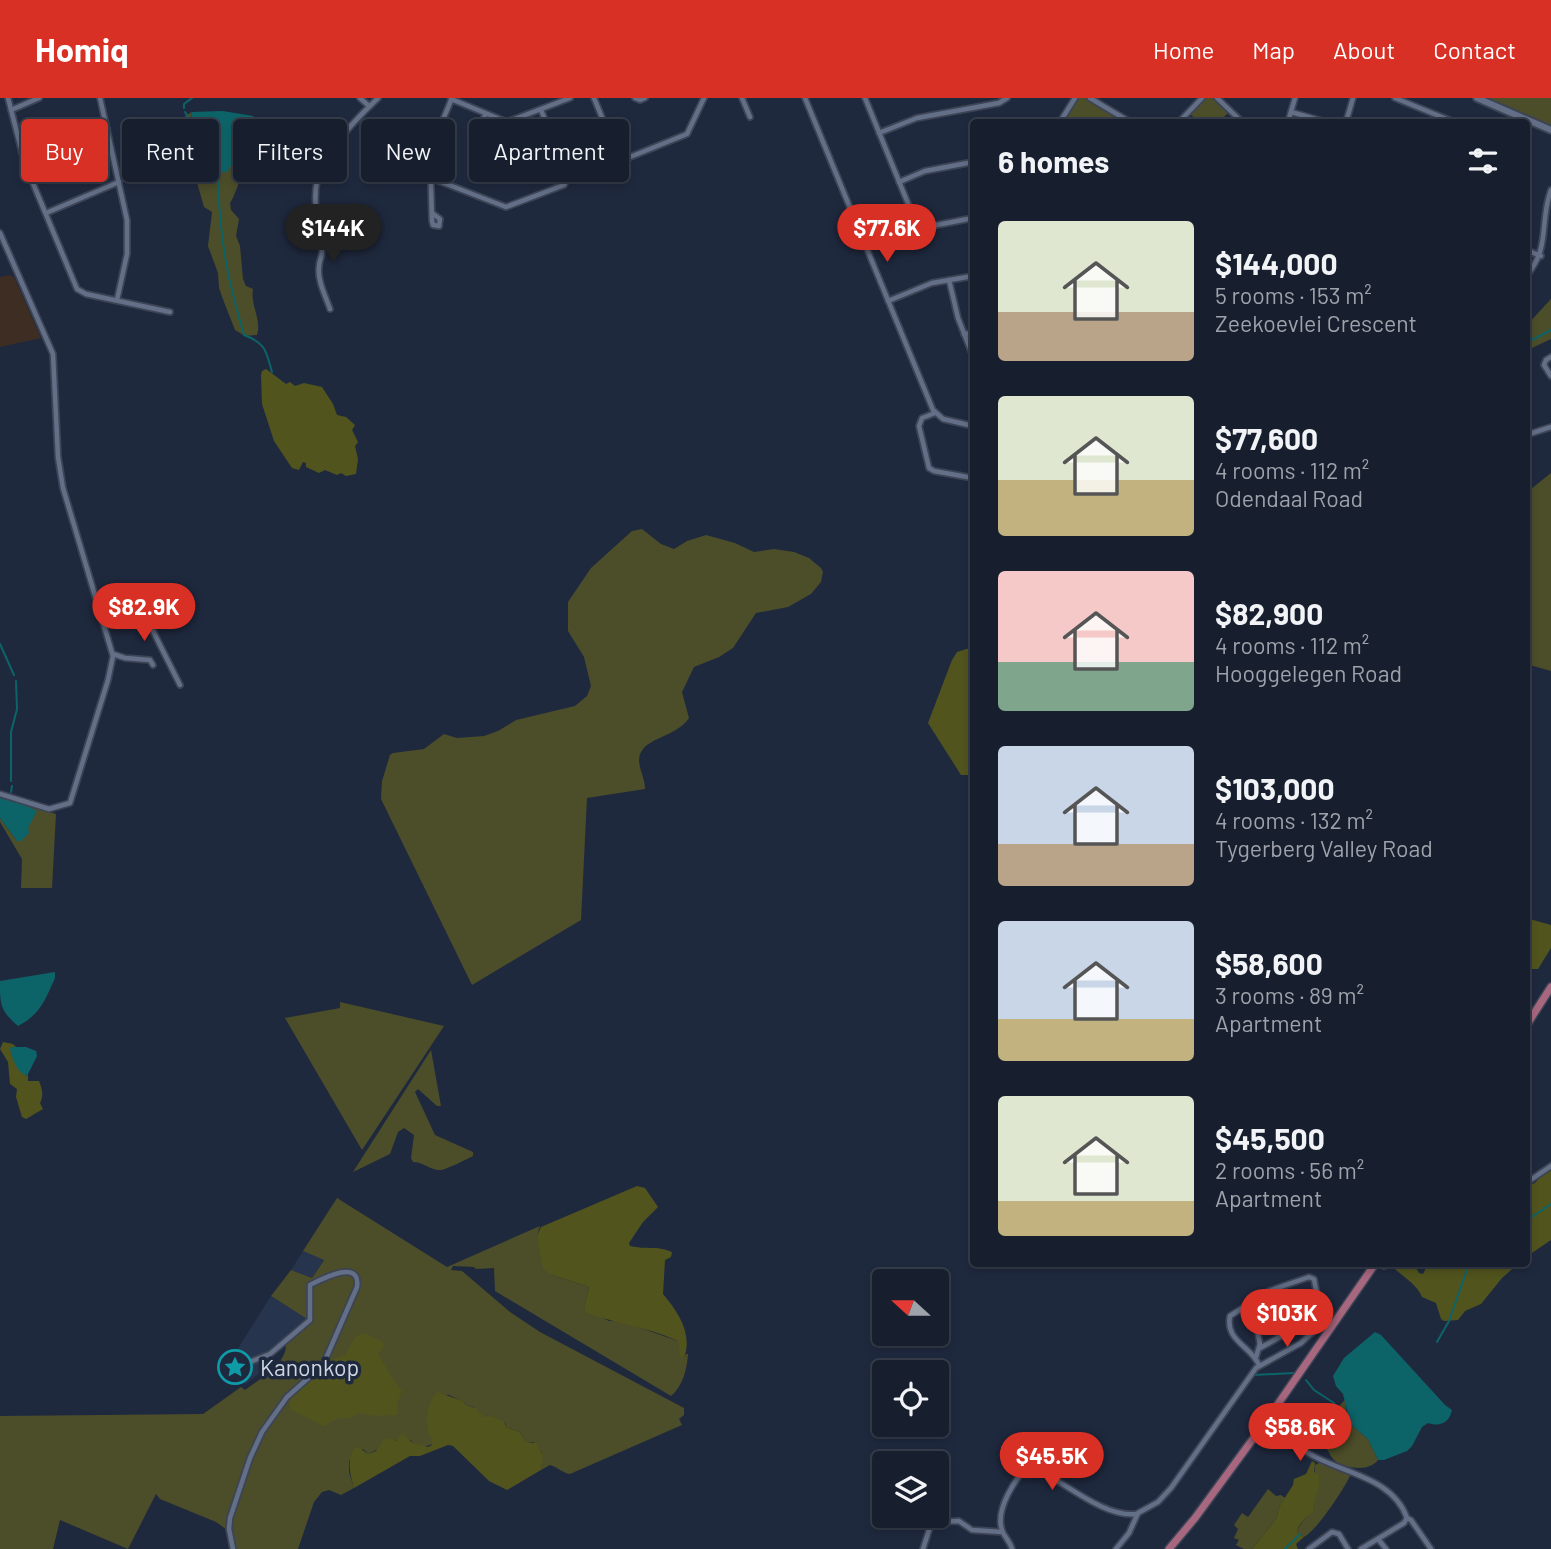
<!DOCTYPE html>
<html lang="en">
<head>
<meta charset="utf-8">
<style>
  :root { --surface:#171f2e; --page:#202736; --text:#f1f3f6; --muted:#9ea2aa; --line:#363d4a; --accent:#d93025 }
  body { margin:0; font-family:Barlow,sans-serif; background:var(--page); color:var(--text); height:100vh; display:flex; flex-direction:column; font-size:26px; white-space:nowrap }
  * { box-sizing:border-box; margin:0 }
  p { font-size:23px; color:var(--muted) }
  .icon { flex:none; width:38px; height:38px; fill:none; stroke:currentColor; stroke-width:2; stroke-linecap:round; stroke-linejoin:round }
  .map { position:relative; flex:1; overflow:hidden }
  .side { position:absolute; left:970px; top:21px; width:560px; height:1148px; display:flex; flex-direction:column; background:var(--surface); border-radius:7px; box-shadow:0 4px 10px #0003,0 0 0 2px var(--line) }
  .side>* { flex:none }
  .guide { position:absolute; left:21px; top:21px; width:665px; height:63px; display:flex; gap:14px }
  .needle { width:46px; rotate:291deg }
  .fabs { position:absolute; left:872px; top:1171px; display:grid; gap:14px }
  .fabs a { display:grid; place-items:center; width:77px; height:77px; border-radius:7px; background:var(--surface); box-shadow:0 4px 10px #0003,0 0 0 2px var(--line); font-size:35px }
  .price { position:absolute; translate:-50% -60px; padding:0 16px; border-radius:24px; background:var(--accent); color:#fff; font-size:23px; line-height:46px; filter:drop-shadow(0 2px 4px #0008) }
  .price::after { content:''; position:absolute; left:50%; top:42px; width:21px; height:16px; margin-left:-10px; background:inherit; clip-path:polygon(0 0,100% 0,50% 100%) }
  .price.active { background:#222; color:#fff }
  ul { padding:0; list-style:none }
  li { display:flex; align-items:center; gap:21px; height:175px; padding:0 28px }
  li span { display:grid; place-items:center; flex:none; width:196px; height:140px; border-radius:7px; color:#555 }
  li>.icon { margin-inline-start:auto }
  span .icon { width:84px; height:84px; fill:#fffc; stroke-width:1 }
  li b { font-size:30px }
  h2 { display:flex; justify-content:space-between; align-items:center; height:84px; padding:0 28px; font-size:30px }
  .pill { padding:0 24px; border-radius:7px; background:var(--surface); box-shadow:0 4px 10px #0003,0 0 0 2px var(--line); font-size:24px; line-height:63px }
  .pill.active { background:var(--accent); color:#fff }
  header { display:flex; align-items:center; gap:42px; box-sizing:border-box; height:98px; padding:0 35px; background:var(--accent); color:#fff }
  header strong { font-size:33px }
  nav { display:flex; gap:38px; margin-inline-start:auto; font-size:24px }
  .map>svg:first-child { display:block }
  .commercial { fill:#3d2d22 }
  .built { fill:#27344e }
  .green { fill:#4c4d29 }
  .forest { fill:#52541e }
  .water { fill:#0d6468 }
  .lines { fill:none; stroke-linecap:round; stroke-linejoin:round }
  .stream { stroke:#0d6468; stroke-width:2 }
  .minor-casing { stroke:#3c4456; stroke-width:8 }
  .secondary-casing { stroke:#3c4456; stroke-width:10 }
  .primary-casing { stroke:#3c4456; stroke-width:10 }
  .minor { stroke:#636f87; stroke-width:4.5 }
  .secondary { stroke:#636f87; stroke-width:6 }
  .primary { stroke:#a7677f; stroke-width:7 }
  .labels { text-anchor:middle; dominant-baseline:central; stroke-width:7; stroke-linejoin:round; paint-order:stroke }
  .poi-label { font-size:23px; fill:#cfd7e4; stroke:#1f293e; text-anchor:start }
</style>
</head>
<body>
<header>
<strong>Homiq</strong>
<nav><a>Home</a><a>Map</a><a>About</a><a>Contact</a></nav>
</header>
<div class="map">
<svg width="1551" height="1451" viewBox="0 0 1551 1451">
  <rect width="100%" height="100%" fill="#1f293e"/>
  <!-- commercial -->
  <path class="commercial" d="M11,177L15,181L41,240L0,249V179Z"/>
  <!-- built -->
  <g class="built">
    <path d="M303,1153L324,1161L312,1180L291,1172Z"/>
    <path d="M271,1198L307,1221L269,1254L275,1262L246,1286L225,1271Z"/>
  </g>
  <!-- green -->
  <g class="green">
    <path d="M1078,0H1085L1125,24H1063Z"/>
    <path d="M1205,0H1214L1229,14L1219,24H1199L1190,16Z"/>
    <path d="M1482,0H1551V30Z"/>
    <path d="M192,14C189,31 197,61 209,72L241,51L246,50L248,54C248,61 234,101 230,105L231,112L239,121L236,138L240,148L243,181L246,188L253,191C250,207 262,222 257,237L245,238L235,232L224,204L219,190L218,175L208,148L212,114L204,109L192,67L191,45L185,18Z"/>
    <path d="M489,21L503,26H510L518,43H510L500,49L481,41L479,36L484,23Z"/>
    <path d="M1551,201V241L1530,251L1526,265V228Z"/>
    <path d="M1551,375V573L1526,566V395Z"/>
    <path d="M642,431L661,446L674,451L687,443L706,437L735,445L754,454L774,451L794,454L809,460L821,470L823,474L821,484L811,496L788,509L756,515L733,550L719,559L694,569L682,594L689,620C675,641 639,639 639,663C640,673 645,681 645,691L587,700L581,822L472,887L381,701L382,683L390,657L393,655L424,651L444,636L457,640L484,638L498,633L516,622L575,608L587,598L591,588L584,559L568,533V504L591,470L632,433Z"/>
    <path d="M0,697L56,716L52,790H21L22,761L0,724V720L17,743L23,706L0,700Z"/>
    <path d="M340,904L444,928L362,1052L285,920L340,910Z"/>
    <path d="M431,952L441,1008H437L418,991L415,994L435,1037L473,1054V1058C467,1061 446,1072 440,1072C430,1072 423,1064 413,1064L411,1060L414,1037L404,1030L398,1034L390,1056L353,1074Z"/>
    <path d="M337,1100L447,1169L540,1128L537,1138L552,1177L589,1189L584,1210L609,1223L618,1222L678,1243L684,1260L686,1256H688C687,1271 683,1288 671,1298L495,1193L494,1170L476,1171L474,1169L453,1168L451,1172L462,1173L510,1214L540,1234L684,1310V1317L679,1321L682,1327L570,1376C563,1375 557,1369 550,1367L541,1372L542,1355L534,1344H526L520,1334L506,1329L505,1324L484,1320L474,1309L466,1307L464,1304L449,1297H441C438,1299 434,1301 432,1305C426,1312 427,1333 433,1340V1346L424,1349L413,1345L411,1342L399,1341L368,1356L363,1351L349,1363V1374L354,1390L341,1397L329,1392L322,1394L314,1404L298,1451H230L226,1431L216,1424L160,1401L156,1396L128,1451L60,1422L53,1451H0V1318L203,1316L241,1289L245,1292C260,1281 294,1262 284,1240L307,1221L271,1198L291,1172L312,1180L324,1162L303,1153Z"/>
    <path d="M1345,1302L1347,1320L1350,1326L1368,1341L1378,1362C1369,1374 1345,1371 1334,1362C1331,1359 1329,1355 1327,1351L1334,1341L1333,1329L1337,1324L1333,1314Z"/>
    <path d="M1319,1365H1328L1349,1374L1350,1378C1342,1394 1317,1432 1304,1439L1297,1434C1299,1426 1307,1419 1313,1413L1315,1367Z"/>
    <path d="M1268,1391L1276,1398L1281,1397L1285,1400L1279,1409L1276,1421L1252,1451H1244L1236,1447L1239,1442L1234,1440L1238,1431L1234,1427L1242,1415L1248,1419Z"/>
  </g>
  <!-- forest -->
  <g class="forest">
    <path d="M266,271L286,286L290,284L295,288L304,285L322,289L333,306L337,317L346,319L355,327L352,332L358,344L355,348L358,361L356,376L346,378L341,375L337,377L325,372L319,375L306,369V365L303,364L299,372L292,370L274,343L262,306L261,277L262,273Z"/>
    <path d="M973,549V670L969,677H961L928,625L952,562L957,554Z"/>
    <path d="M1526,820L1551,827V850L1538,871H1526Z"/>
    <path d="M3,944L13,946L16,949H11L26,978L28,977V983H39C42,990 44,998 40,1005L43,1011L26,1021L22,1019L16,999L17,991L10,986L8,964L0,951Z"/>
    <path d="M1551,1071V1142L1526,1159V1088L1535,1085L1544,1074Z"/>
    <path d="M637,1088L645,1090L658,1109L643,1124L629,1145L630,1148C646,1152 657,1147 672,1154L671,1159L665,1162L663,1196C678,1214 693,1236 684,1260L680,1258L678,1243C648,1229 617,1226 587,1215L584,1210L589,1189L552,1177L543,1171L537,1138L541,1129Z"/>
    <path d="M1390,1166C1401,1166 1414,1163 1419,1175L1423,1176L1428,1166H1518L1502,1180L1481,1206L1465,1213L1458,1222L1444,1223L1441,1221L1436,1205L1422,1199C1417,1185 1399,1177 1390,1166Z"/>
    <path d="M365,1235L383,1244V1251L378,1256C386,1269 393,1282 402,1293L397,1307L398,1317L374,1318L359,1315L351,1320H339L323,1328L290,1311L289,1300L316,1277L327,1263L345,1257L355,1239Z"/>
    <path d="M437,1294L463,1303L466,1307L476,1310L484,1319L490,1318L504,1323L506,1329L520,1334L526,1344L536,1345L543,1357L541,1372L507,1392L489,1383L453,1348L448,1347L420,1358H410L354,1390C350,1377 347,1364 353,1351L357,1348L368,1356L376,1353L384,1341L389,1340L396,1343L402,1335L413,1345L428,1349L432,1347C433,1339 429,1338 428,1331C425,1320 429,1300 437,1294Z"/>
    <path d="M1312,1363L1315,1365L1314,1374L1319,1377C1321,1390 1313,1401 1313,1414C1307,1419 1298,1426 1297,1434L1304,1439L1296,1446L1298,1451H1252L1276,1421L1279,1409L1293,1387L1294,1381L1306,1376Z"/>
  </g>
  <!-- water -->
  <g class="water">
    <path d="M223,13L253,18L257,26L246,50L241,51L227,74C218,75 207,74 201,65C196,56 190,25 192,14Z"/>
    <path d="M0,700L23,706L37,713L28,730L29,735L21,743H17L0,720Z"/>
    <path d="M55,874V880C45,902 41,916 18,928C0,912 0,907 0,883Z"/>
    <path d="M11,949H26L36,953L37,958L27,978C16,974 13,961 10,951Z"/>
    <path d="M1375,1234L1381,1237L1445,1307L1452,1312C1449,1325 1440,1329 1428,1325L1422,1329L1412,1348L1407,1353L1384,1362H1378L1368,1341L1350,1326L1343,1296L1336,1288L1333,1278L1344,1260Z"/>
  </g>
  <g class="lines">
    <!-- stream -->
    <g class="stream">
      <path d="M184,10V6L192,0"/>
      <path d="M185,14L190,22"/>
      <path d="M219,75C217,129 228,185 244,237C266,245 266,253 272,274"/>
      <path d="M1526,245L1551,232"/>
      <path d="M0,546L14,577"/>
      <path d="M11,683V634L17,611L16,583"/>
      <path d="M11,694L12,688"/>
      <path d="M1526,1123L1551,1106"/>
      <path d="M1437,1244L1449,1223L1469,1166"/>
      <path d="M1254,1277L1294,1275"/>
      <path d="M1306,1282L1314,1292L1334,1305L1337,1311"/>
      <path d="M1285,1451L1300,1436"/>
    </g>
    <!-- minor casing -->
    <g class="minor-casing">
      <g id="minor">
        <path d="M8,0L25,66L77,191L86,196L170,214"/>
        <path d="M100,0L127,122V156L117,202"/>
        <path d="M360,0L369,8"/>
        <path d="M594,0L617,56L620,60L625,61L687,36L704,0"/>
        <path d="M635,0L640,2L645,0"/>
        <path d="M742,0L750,19"/>
        <path d="M805,0L933,312L943,321L973,328"/>
        <path d="M865,0L918,130"/>
        <path d="M1090,0L1130,24"/>
        <path d="M1217,0L1242,24"/>
        <path d="M1395,0L1454,24"/>
        <path d="M451,1L507,24L570,0"/>
        <path d="M11,12L39,0"/>
        <path d="M1291,14L1326,24"/>
        <path d="M1060,24L1075,0"/>
        <path d="M1179,24L1202,0"/>
        <path d="M1288,24L1295,0"/>
        <path d="M1346,24L1353,0"/>
        <path d="M879,35L917,20L999,5L1007,0"/>
        <path d="M475,41L506,53L513,50L514,46"/>
        <path d="M473,46L485,17"/>
        <path d="M502,52L507,45L514,46"/>
        <path d="M25,66L107,31"/>
        <path d="M431,80L506,109L564,87L567,81L566,73L541,12"/>
        <path d="M899,84L925,73L973,64"/>
        <path d="M46,115L119,84"/>
        <path d="M432,115L440,121L439,128"/>
        <path d="M439,128L433,127L432,123L430,53L452,0"/>
        <path d="M0,135L53,256L58,359L63,390L113,558L108,582L70,705L49,711L0,696"/>
        <path d="M867,150L911,132L973,120"/>
        <path d="M1526,152L1541,158"/>
        <path d="M1526,178C1551,150 1539,124 1551,92"/>
        <path d="M949,182L958,220L973,258"/>
        <path d="M888,203L932,185L973,178"/>
        <path d="M330,211C326,199 317,182 319,169C319,163 322,159 322,153C320,130 312,106 317,83C322,56 358,19 378,0"/>
        <path d="M964,236L973,235"/>
        <path d="M1551,259L1546,262L1544,267L1551,278"/>
        <path d="M935,315L922,320L919,328L929,370L934,373L973,380"/>
        <path d="M1526,337L1551,329"/>
        <path d="M102,517L138,512L144,515L180,587"/>
        <path d="M113,556L125,560L150,562L153,567"/>
        <path d="M1526,1085L1551,1068"/>
        <path d="M1384,1168L1389,1166"/>
        <path d="M1279,1216L1294,1232"/>
        <path d="M1260,1250L1314,1220"/>
        <path d="M1256,1259L1260,1246L1256,1227L1316,1200"/>
        <path d="M1277,1308L1294,1322L1305,1353C1337,1375 1392,1377 1407,1420L1411,1422L1431,1451"/>
        <path d="M1378,1441L1386,1451"/>
        <path d="M233,1451L229,1431L230,1420L250,1360L262,1334L287,1299L323,1267L357,1189C361,1160 322,1181 310,1187V1222L270,1256L245,1266"/>
        <path d="M923,1451L930,1429L935,1424L959,1423L972,1432L1002,1434"/>
        <path d="M1012,1451C1010,1443 1004,1439 1002,1432C995,1411 1015,1382 1028,1367C1061,1380 1101,1420 1137,1416"/>
        <path d="M1116,1451L1129,1435L1138,1415L1158,1404L1171,1390L1256,1270L1301,1245L1313,1234L1317,1197L1314,1181L1309,1179L1269,1193L1230,1218C1225,1243 1251,1248 1259,1267"/>
        <path d="M1309,1451L1332,1434L1339,1436L1348,1451"/>
        <path d="M1361,1451L1404,1425L1407,1420"/>
      </g>
    </g>
    <!-- secondary casing -->
    <g class="secondary-casing">
      <path id="secondary" d="M1477,0L1551,32"/>
    </g>
    <!-- primary casing -->
    <g class="primary-casing">
      <g id="primary">
        <path d="M1526,928L1551,889"/>
        <path d="M1169,1451L1195,1420L1269,1319L1375,1166"/>
      </g>
    </g>
    <!-- minor -->
    <use href="#minor" class="minor"/>
    <!-- secondary -->
    <use href="#secondary" class="secondary"/>
    <!-- primary -->
    <use href="#primary" class="primary"/>
  </g>
  <!-- icons -->
  <defs>
    <g id="sight-ring" transform="scale(1.75)"><circle r="9.5" fill="#1f293e" stroke="#0f9aa8" stroke-width="1.5"/><path d="M0-6L1.8-2.2L6-1.7L2.9 1.2L3.7 5.4L0 3.3L-3.7 5.4L-2.9 1.2L-6-1.7L-1.8-2.2Z" fill="#0f9aa8"/></g>
  </defs>
  <g fill-rule="evenodd">
    <use href="#sight-ring" x="235" y="1269"/>
  </g>
  <g class="labels">
    <!-- poi labels -->
    <g class="poi-label">
      <text x="260" y="1269">Kanonkop</text>
    </g>
  </g>
</svg>
<div class="fabs">
<a><svg class="needle" viewBox="-14 -14 28 28"><path d="M0-13l5 13h-10z" fill="#e53935"/><path d="M0 13l5-13h-10z" fill="#9ea2aa"/></svg></a>
<a><svg class="icon" aria-label="locate" viewBox="0 0 24 24"><circle cx="12" cy="12" r="6"/><path d="M12 2v4M12 18v4M2 12h4M18 12h4"/></svg></a>
<a><svg class="icon" aria-label="layers" viewBox="0 0 24 24"><path d="M12 4l9 5-9 5-9-5zM3 14l9 5 9-5"/></svg></a>
</div>
<b class="price active" style="left:333px;top:166px">$144K</b>
<b class="price" style="left:887px;top:166px">$77.6K</b>
<b class="price" style="left:144px;top:545px">$82.9K</b>
<b class="price" style="left:1287px;top:1251px">$103K</b>
<b class="price" style="left:1300px;top:1365px">$58.6K</b>
<b class="price" style="left:1052px;top:1394px">$45.5K</b>
<div class="guide">
<a class="pill active">Buy</a>
<a class="pill">Rent</a>
<a class="pill">Filters</a>
<a class="pill">New</a>
<a class="pill">Apartment</a>
</div>
<section class="side">
<h2>6 homes<svg class="icon" aria-label="filters" viewBox="0 0 24 24"><path d="M4 7h16M4 17h16"/><circle cx="9" cy="7" r="2"/><circle cx="15" cy="17" r="2"/></svg></h2>
<ul>
<li><span style="background:linear-gradient(#dfe7d0 65%,#b9a48a 0)"><svg class="icon" aria-label="home" viewBox="0 0 24 24"><path d="M3 11l9-7 9 7M6 9v11h12V9"/></svg></span><div><b>$144,000</b><p>5 rooms · 153 m²</p><p>Zeekoevlei Crescent</p></div></li>
<li><span style="background:linear-gradient(#dfe7d0 60%,#c2b280 0)"><svg class="icon" aria-label="home" viewBox="0 0 24 24"><path d="M3 11l9-7 9 7M6 9v11h12V9"/></svg></span><div><b>$77,600</b><p>4 rooms · 112 m²</p><p>Odendaal Road</p></div></li>
<li><span style="background:linear-gradient(#f6c9c9 65%,#7fa58c 0)"><svg class="icon" aria-label="home" viewBox="0 0 24 24"><path d="M3 11l9-7 9 7M6 9v11h12V9"/></svg></span><div><b>$82,900</b><p>4 rooms · 112 m²</p><p>Hooggelegen Road</p></div></li>
<li><span style="background:linear-gradient(#c9d6e8 70%,#b9a48a 0)"><svg class="icon" aria-label="home" viewBox="0 0 24 24"><path d="M3 11l9-7 9 7M6 9v11h12V9"/></svg></span><div><b>$103,000</b><p>4 rooms · 132 m²</p><p>Tygerberg Valley Road</p></div></li>
<li><span style="background:linear-gradient(#c9d6e8 70%,#c2b280 0)"><svg class="icon" aria-label="home" viewBox="0 0 24 24"><path d="M3 11l9-7 9 7M6 9v11h12V9"/></svg></span><div><b>$58,600</b><p>3 rooms · 89 m²</p><p>Apartment</p></div></li>
<li><span style="background:linear-gradient(#dfe7d0 75%,#c2b280 0)"><svg class="icon" aria-label="home" viewBox="0 0 24 24"><path d="M3 11l9-7 9 7M6 9v11h12V9"/></svg></span><div><b>$45,500</b><p>2 rooms · 56 m²</p><p>Apartment</p></div></li>
</ul>
</section>
</div>
</body>
</html>
